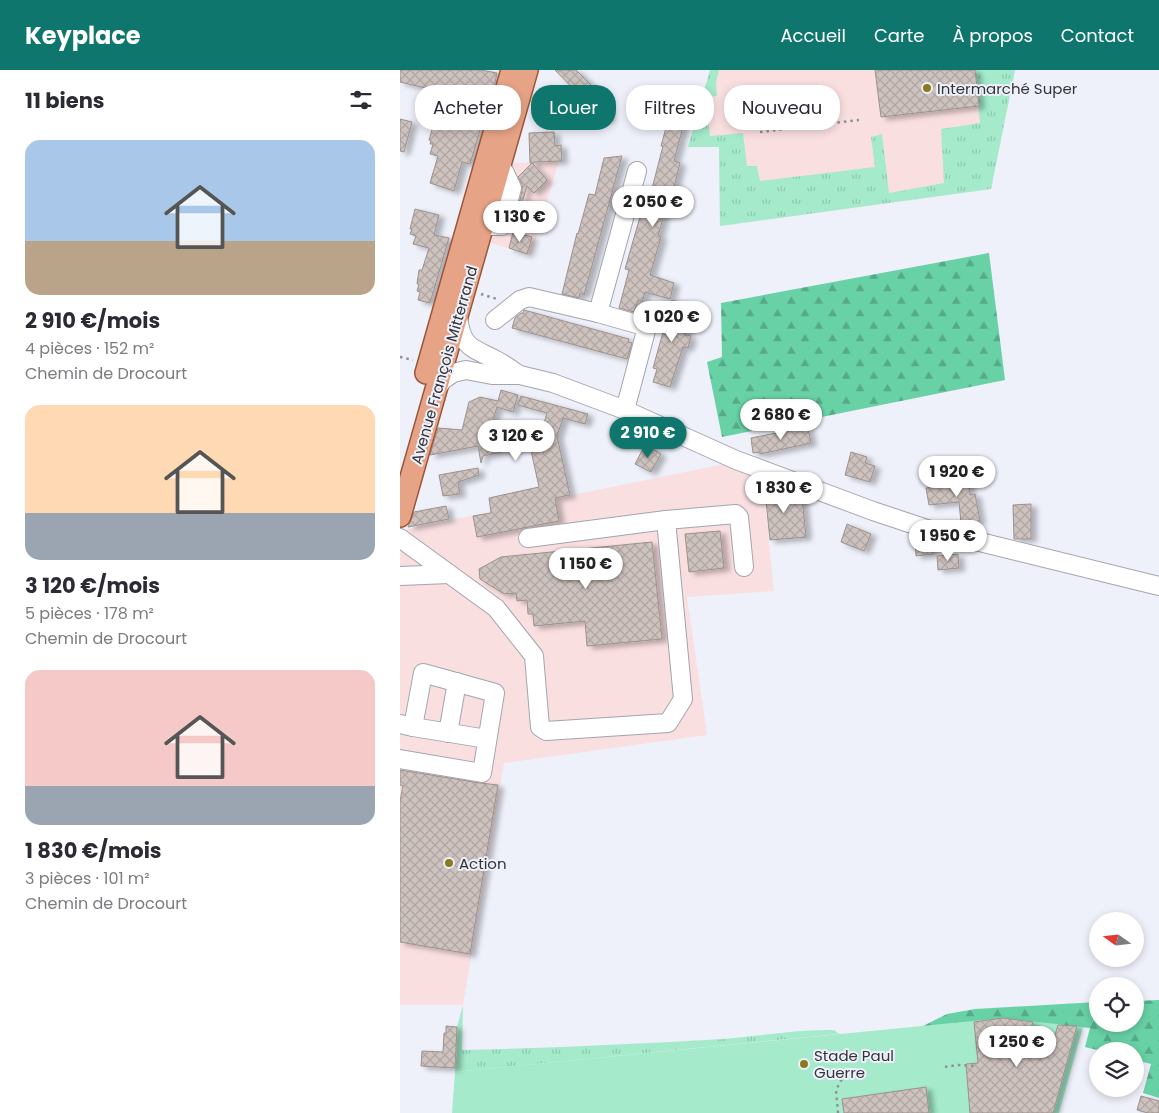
<!DOCTYPE html>
<html lang="fr">
<head>
<meta charset="utf-8">
<style>
  :root { --surface:#fff; --page:#f7f7f7; --text:#2b2b33; --muted:#7c7c81; --accent:#0f766e }
  body { margin:0; font-family:Poppins,sans-serif; background:var(--page); color:var(--text); height:100vh; display:flex; flex-direction:column; font-size:19px; white-space:nowrap }
  * { box-sizing:border-box; margin:0 }
  p { font-size:16px; color:var(--muted) }
  .icon { flex:none; width:28px; height:28px; fill:none; stroke:currentColor; stroke-width:2; stroke-linecap:round; stroke-linejoin:round }
  .map { position:relative; flex:1; overflow:hidden }
  .side { display:flex; flex-direction:column; background:var(--surface); width:400px }
  .side>* { flex:none }
  .banner { position:absolute; left:15px; top:15px; width:475px; height:45px; display:flex; gap:10px }
  .needle { width:32px; rotate:285deg }
  .controls { position:absolute; left:689px; top:842px; display:grid; gap:10px }
  .controls a { display:grid; place-items:center; width:55px; height:55px; border-radius:50%; background:var(--surface); box-shadow:0 2px 8px #0003; font-size:25px }
  .price { position:absolute; translate:-50% -42px; padding:0 11px; border-radius:18px; background:#fff; color:#222; font-size:16px; line-height:32px; filter:drop-shadow(0 1px 2px #0008) }
  .price::after { content:''; position:absolute; left:50%; top:30px; width:15px; height:11px; margin-left:-8px; background:inherit; clip-path:polygon(0 0,100% 0,50% 100%) }
  .price.on { background:var(--accent); color:#fff }
  ul { padding:0; list-style:none }
  li { display:grid; align-content:center; gap:10px; height:265px; padding:0 25px }
  li span { display:grid; place-items:center; height:155px; border-radius:15px; color:#555 }
  li>.icon { margin-inline-start:auto }
  span .icon { width:90px; height:90px; fill:#fffc; stroke-width:1 }
  li b { font-size:21px }
  h2 { display:flex; justify-content:space-between; align-items:center; height:60px; padding:0 25px; font-size:21px }
  .pill { padding:0 18px; border-radius:20px; background:var(--surface); box-shadow:0 2px 8px #0003; font-size:18px; line-height:45px }
  .pill.on { background:var(--accent); color:#fff }
  header { display:flex; align-items:center; gap:30px; box-sizing:border-box; height:70px; padding:0 25px; background:var(--accent); color:#fff }
  header strong { font-size:24px }
  nav { display:flex; gap:28px; margin-inline-start:auto; font-size:18px }
  main { display:flex; flex:1; min-height:0 }
  .map>svg:first-child { display:block }
  .commercial { fill:#fadfe1 }
  .grass { fill:url(#grass-tufts) }
  .forest { fill:url(#forest-firs) }
  .garden { fill:#a4eacb }
  .building { fill:url(#building-cross-hatch); stroke:#9c918d; filter:url(#shadow) }
  .lines { fill:none; stroke-linecap:round; stroke-linejoin:round }
  .minor-casing { stroke:#a3a4ae; stroke-width:20 }
  .major-casing { stroke:#9e5437; stroke-width:24 }
  .path { stroke:#8f9198; stroke-width:2.5; stroke-dasharray:2.5 4; stroke-linecap:butt }
  .minor { stroke:#fff; stroke-width:18 }
  .major { stroke:#e7a386; stroke-width:21 }
  .poi-dot { fill:#897b20; stroke:#eef0fa; stroke-width:2 }
  .labels { text-anchor:middle; dominant-baseline:central; stroke-width:4; stroke-linejoin:round; paint-order:stroke }
  .poi-label { font-size:15px; fill:#333438; stroke:#eef0fa; text-anchor:start }
  .street-label { font-size:15px; fill:#333438; stroke:#eef0fa }
</style>
</head>
<body>
<header>
<strong>Keyplace</strong>
<nav><a>Accueil</a><a>Carte</a><a>À propos</a><a>Contact</a></nav>
</header>
<main>
<section class="side">
<h2>11 biens<svg class="icon" aria-label="filters" viewBox="0 0 24 24"><path d="M4 7h16M4 17h16"/><circle cx="9" cy="7" r="2"/><circle cx="15" cy="17" r="2"/></svg></h2>
<ul>
<li><span style="background:linear-gradient(#a9c7e8 65%,#b9a48a 0)"><svg class="icon" aria-label="home" viewBox="0 0 24 24"><path d="M3 11l9-7 9 7M6 9v11h12V9"/></svg></span><div><b>2 910 €/mois</b><p>4 pièces · 152 m²</p><p>Chemin de Drocourt</p></div></li>
<li><span style="background:linear-gradient(#ffd9b3 70%,#9aa5b1 0)"><svg class="icon" aria-label="home" viewBox="0 0 24 24"><path d="M3 11l9-7 9 7M6 9v11h12V9"/></svg></span><div><b>3 120 €/mois</b><p>5 pièces · 178 m²</p><p>Chemin de Drocourt</p></div></li>
<li><span style="background:linear-gradient(#f6c9c9 75%,#9aa5b1 0)"><svg class="icon" aria-label="home" viewBox="0 0 24 24"><path d="M3 11l9-7 9 7M6 9v11h12V9"/></svg></span><div><b>1 830 €/mois</b><p>3 pièces · 101 m²</p><p>Chemin de Drocourt</p></div></li>
</ul>
</section>
<div class="map">
<svg width="759" height="1043" viewBox="0 0 759 1043">
  <defs>
    <pattern id="grass-tufts" width="24" height="20" patternUnits="userSpaceOnUse" patternTransform="scale(1.25)"><rect width="24" height="20" fill="#a4eacb"/><path d="M3 7l-1-3M5 7V3M7 7l1-3M15 17l-1-3M17 17v-4M19 17l1-3" fill="none" stroke="#8ec9af"/></pattern>
    <pattern id="forest-firs" width="22" height="20" patternUnits="userSpaceOnUse" patternTransform="scale(1.25)"><rect width="22" height="20" fill="#68d1a6"/><path d="M5 1l3.5 6h-7zM16 11l3.5 6h-7z" fill="#56aa88"/></pattern>
    <pattern id="building-cross-hatch" width="8" height="8" patternUnits="userSpaceOnUse" patternTransform="scale(1.25)"><rect width="8" height="8" fill="#cdc2be"/><path d="M0 0l8 8M0 8l8-8" fill="none" stroke="#b0a7a4"/></pattern>
    <filter id="shadow"><feDropShadow dx="5.5" dy="3" stdDeviation="2.5" flood-color="#0004"/></filter>
  </defs>
  <rect width="100%" height="100%" fill="#eef0fa"/>
  <!-- commercial -->
  <g class="commercial">
    <path d="M310,0H615L591,119L320,156L319,77H288Z"/>
    <path d="M159,91L131,185L88,172L113,93Z"/>
    <path d="M324,394L362,405L374,521L287,527L307,665L104,693L63,935H0V486L7,459Z"/>
  </g>
  <!-- grass -->
  <g class="grass">
    <path d="M310,0H319L316,12L317,26L306,27L310,66L343,63L347,96H357L360,111L475,97L471,67L482,64L489,123L544,113L541,59L580,53L575,0H615L591,119L320,156L319,77H288Z"/>
    <path d="M63,935L62,980C150,978 237,974 324,969C361,966 397,959 434,960L439,964L448,963L55,1002L57,957Z"/>
  </g>
  <!-- forest -->
  <g class="forest">
    <path d="M589,183L605,310L322,367L307,292L322,287L321,233Z"/>
    <path d="M759,930V1028L743,1023L751,994L735,990V981H701L685,977L690,958L658,955L574,952L519,958L547,944L575,939L697,932L698,954H735V931Z"/>
  </g>
  <!-- garden -->
  <path class="garden" d="M603,948L683,957L659,1043H52L55,1002Z"/>
  <!-- building -->
  <g class="building">
    <path d="M0,0H81L97,3L93,22L66,16L61,44L83,50L70,94L62,92L54,121L30,113L38,86L30,84L33,74H30L31,71L29,70L38,38L33,37L38,21L0,12Z"/>
    <path d="M155,0H176L207,31L209,49L193,50L192,38Z"/>
    <path d="M475,0H575L579,36L481,47Z"/>
    <path d="M0,49L12,52L4,82L0,81Z"/>
    <path d="M284,53L274,91L280,93L268,142L265,141L258,166L261,167L250,205L274,213L270,229L245,222L242,232L238,230L234,242L219,238L229,200L225,199L244,133L248,134L263,76H261L267,54Z"/>
    <path d="M154,62L155,76L161,75L162,91L134,92L133,94L147,110L134,123L127,116L116,153H114L122,121V114L118,107L132,93H130L129,63Z"/>
    <path d="M222,86L184,225L180,223L179,228L162,224L177,163L178,164L189,124L195,125L204,88Z"/>
    <path d="M15,139L39,145L34,165L49,168L30,233L18,230L20,222L17,221L19,214H17L19,200H22L29,178L13,174L16,166L10,164L12,159H10Z"/>
    <path d="M113,162L132,167L127,184L109,178Z"/>
    <path d="M272,230L293,236L285,265L291,266L288,278L283,277L270,317L253,312L257,299L253,298Z"/>
    <path d="M124,240L229,269L228,272L232,273L227,289L112,258L115,248L121,243H123Z"/>
    <path d="M101,320L118,325L113,342L97,337L86,374L141,364L147,343L118,335L121,326L188,344L185,354L163,348L157,366L170,425L155,428L159,451L77,467L73,446L91,443L89,428L139,417L130,376L83,386L81,393L78,376L30,385L38,358L62,360L69,332L80,327L98,331Z"/>
    <path d="M401,358L402,360L408,358L411,373L360,384V382L353,383L351,368Z"/>
    <path d="M245,375L261,384L251,402L235,394Z"/>
    <path d="M451,382L467,387L465,393L475,396L470,412L445,405Z"/>
    <path d="M78,398L79,405L58,412L60,424L43,426L39,405Z"/>
    <path d="M568,402L570,425L575,424L580,451L561,453L559,432L529,435L526,418L556,414L555,403Z"/>
    <path d="M364,412L384,419L383,423H394L402,426L406,467L370,470Z"/>
    <path d="M631,434V469H614L613,435Z"/>
    <path d="M46,436L49,449L8,457L14,442Z"/>
    <path d="M447,454L471,464L464,481L441,472Z"/>
    <path d="M320,461L324,498L289,502L285,464Z"/>
    <path d="M528,470L532,471L533,484L516,486L515,471Z"/>
    <path d="M252,472L262,569L187,576L185,551L134,556L133,544H128L127,530L117,531L116,523L104,524L80,509L79,499L101,487Z"/>
    <path d="M558,484L559,498L538,500L537,486Z"/>
    <path d="M0,700L80,713L98,715L70,884L0,872V731L3,716L0,715Z"/>
    <path d="M603,948L633,952L629,964L653,971L658,955L677,956L653,1043H570L566,994L578,993L574,952Z"/>
    <path d="M46,956L57,957L55,998L21,996L22,981L43,982L44,963H46Z"/>
    <path d="M526,1017L529,1043H444L442,1029Z"/>
    <path d="M741,1026L759,1031V1043H748L737,1040Z"/>
  </g>
  <g class="lines">
    <!-- minor casing -->
    <g class="minor-casing">
      <g id="minor">
        <path d="M84,156H102L112,118L104,101L99,100"/>
        <path d="M198,243L237,101"/>
        <path d="M58,247C62,278 71,277 96,290C104,294 112,300 119,305"/>
        <path d="M95,250L120,230L129,227L198,243L247,257L225,340"/>
        <path d="M37,318L43,310L53,303L66,300L92,305H120L153,313L225,340L336,390L473,441L527,459L759,516"/>
        <path d="M0,468L96,538L134,586L140,657L146,661L268,653L283,629L266,450L336,444L339,447L344,497"/>
        <path d="M128,468L266,450"/>
        <path d="M0,506L49,504"/>
        <path d="M0,654L13,657L23,603L95,623L82,703L0,689"/>
        <path d="M13,657L87,669"/>
        <path d="M48,663L57,612"/>
      </g>
    </g>
    <!-- major casing -->
    <g class="major-casing">
      <g id="major">
        <path d="M26,303L112,0"/>
        <path d="M0,446L127,0"/>
      </g>
    </g>
    <!-- path -->
    <g class="path">
      <path d="M360,62L459,50"/>
      <path d="M81,224L97,229"/>
      <path d="M0,287L13,290"/>
      <path d="M545,997L557,995L577,996"/>
      <path d="M438,1043L436,1020L443,1007"/>
    </g>
    <!-- minor -->
    <use href="#minor" class="minor"/>
    <!-- major -->
    <use href="#major" class="major"/>
  </g>
  <!-- markers -->
  <g class="poi-dot">
    <circle cx="527" cy="18" r="5"/>
    <circle cx="49" cy="793" r="5"/>
    <circle cx="404" cy="994" r="5"/>
  </g>
  <g class="labels">
    <!-- poi labels -->
    <g class="poi-label">
      <text x="537" y="18">Intermarché Super</text>
      <text x="59" y="793">Action</text>
      <text x="414" y="985">Stade Paul<tspan x="414" dy="17">Guerre</tspan></text>
    </g>
    <!-- street labels -->
    <g class="street-label">
      <text transform="translate(44 295) rotate(-74)">Avenue François Mitterrand</text>
    </g>
  </g>
</svg>
<div class="controls">
<a><svg class="needle" viewBox="-14 -14 28 28"><path d="M0-13l5 13h-10z" fill="#e53935"/><path d="M0 13l5-13h-10z" fill="#7c7c81"/></svg></a>
<a><svg class="icon" aria-label="locate" viewBox="0 0 24 24"><circle cx="12" cy="12" r="6"/><path d="M12 2v4M12 18v4M2 12h4M18 12h4"/></svg></a>
<a><svg class="icon" aria-label="layers" viewBox="0 0 24 24"><path d="M12 4l9 5-9 5-9-5zM3 14l9 5 9-5"/></svg></a>
</div>
<b class="price" style="left:253px;top:158px">2 050 €</b>
<b class="price" style="left:120px;top:173px">1 130 €</b>
<b class="price" style="left:272px;top:273px">1 020 €</b>
<b class="price" style="left:381px;top:371px">2 680 €</b>
<b class="price on" style="left:248px;top:389px">2 910 €</b>
<b class="price" style="left:116px;top:392px">3 120 €</b>
<b class="price" style="left:557px;top:428px">1 920 €</b>
<b class="price" style="left:384px;top:444px">1 830 €</b>
<b class="price" style="left:548px;top:492px">1 950 €</b>
<b class="price" style="left:186px;top:520px">1 150 €</b>
<b class="price" style="left:617px;top:998px">1 250 €</b>
<div class="banner">
<a class="pill">Acheter</a>
<a class="pill on">Louer</a>
<a class="pill">Filtres</a>
<a class="pill">Nouveau</a>
</div>
</div>
</main>
</body>
</html>
